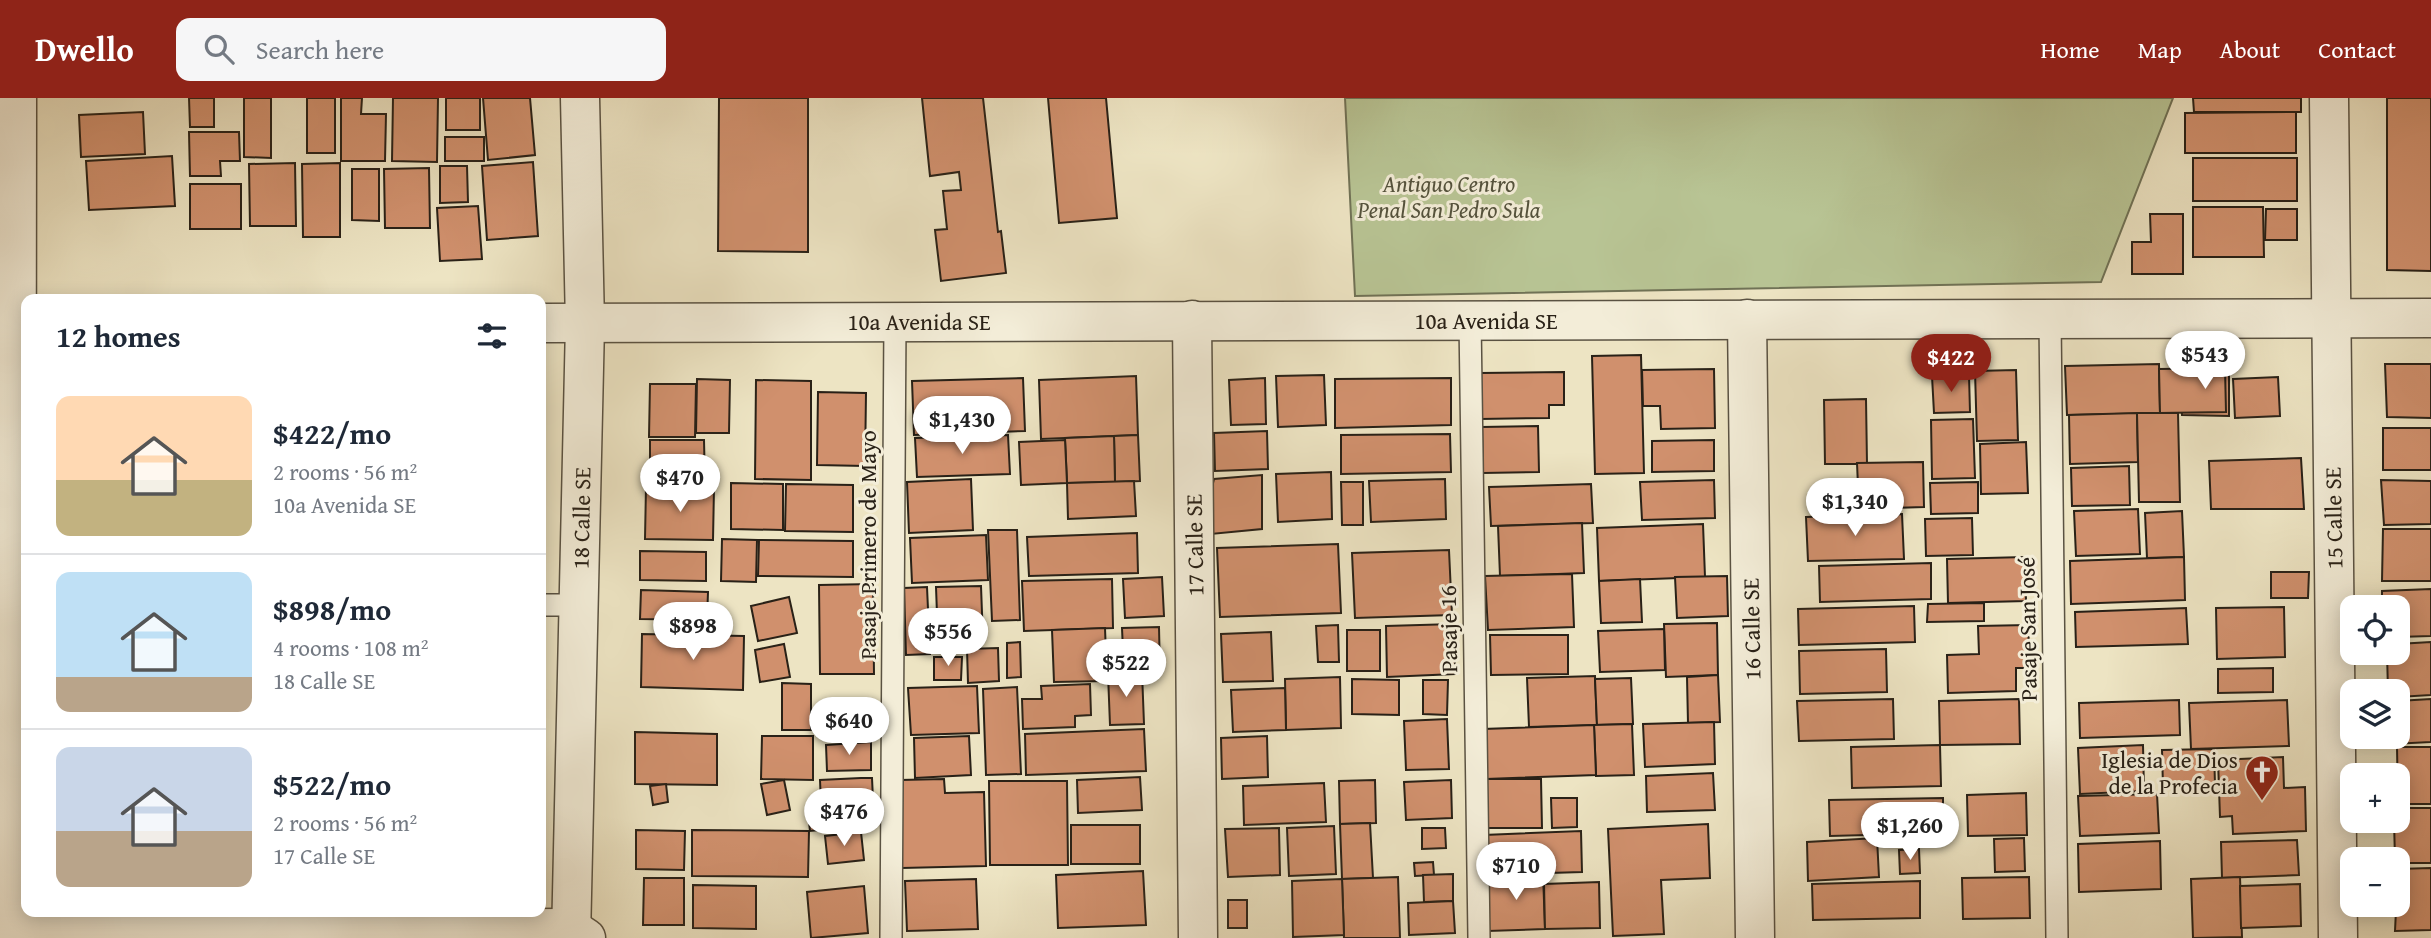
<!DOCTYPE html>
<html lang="en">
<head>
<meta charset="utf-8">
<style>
  :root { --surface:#fff; --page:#f6f6f7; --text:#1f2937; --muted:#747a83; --line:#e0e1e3; --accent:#8f2418 }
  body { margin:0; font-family:"Gentium Book Plus",serif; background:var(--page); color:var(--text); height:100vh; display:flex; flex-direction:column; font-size:26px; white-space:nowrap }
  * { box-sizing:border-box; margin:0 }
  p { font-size:23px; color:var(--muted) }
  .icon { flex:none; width:38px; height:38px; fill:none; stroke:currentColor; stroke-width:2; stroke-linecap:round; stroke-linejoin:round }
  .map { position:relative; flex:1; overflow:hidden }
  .panel { position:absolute; left:21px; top:196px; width:525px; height:623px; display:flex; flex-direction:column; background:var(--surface); border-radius:14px; box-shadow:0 4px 18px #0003 }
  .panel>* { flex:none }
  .tools { position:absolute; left:2340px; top:497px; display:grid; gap:14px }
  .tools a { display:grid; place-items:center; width:70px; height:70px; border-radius:14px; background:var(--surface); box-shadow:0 4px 18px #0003; font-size:35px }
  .price { position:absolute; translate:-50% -60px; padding:0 16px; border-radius:24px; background:#fff; color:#222; font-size:23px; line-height:46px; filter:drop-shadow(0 2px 4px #0008) }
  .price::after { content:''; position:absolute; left:50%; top:42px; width:21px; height:16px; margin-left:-10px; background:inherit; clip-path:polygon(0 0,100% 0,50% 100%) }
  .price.active { background:var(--accent); color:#fff }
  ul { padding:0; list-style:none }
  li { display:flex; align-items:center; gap:21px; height:175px; padding:0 35px }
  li+li { border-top:2px solid var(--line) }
  li span { display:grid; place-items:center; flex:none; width:196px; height:140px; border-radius:14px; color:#555 }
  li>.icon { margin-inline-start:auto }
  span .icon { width:84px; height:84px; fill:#fffc; stroke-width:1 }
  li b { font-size:30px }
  h2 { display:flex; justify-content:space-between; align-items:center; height:84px; padding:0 35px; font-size:30px }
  header { display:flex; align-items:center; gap:42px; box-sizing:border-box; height:98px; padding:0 35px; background:var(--accent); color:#fff }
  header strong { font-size:33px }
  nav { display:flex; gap:38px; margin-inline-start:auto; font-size:24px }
  .search { width:490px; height:63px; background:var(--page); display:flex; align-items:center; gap:18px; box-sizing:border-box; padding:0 24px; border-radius:14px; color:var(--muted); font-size:26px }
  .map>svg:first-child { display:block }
  .green { fill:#b8c494; stroke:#707256; stroke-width:2 }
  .building { fill:#d0906d; stroke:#292117; stroke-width:2 }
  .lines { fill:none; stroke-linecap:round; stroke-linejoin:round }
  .service-casing { stroke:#5a5242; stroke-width:24 }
  .minor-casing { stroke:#5a5242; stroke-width:41 }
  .tertiary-casing { stroke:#5a5242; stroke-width:41 }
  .service { stroke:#f3edd8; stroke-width:21 }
  .minor { stroke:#f3edd8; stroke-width:38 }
  .tertiary { stroke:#f3edd8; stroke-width:38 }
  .labels { text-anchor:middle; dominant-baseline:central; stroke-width:6; stroke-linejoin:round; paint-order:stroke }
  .park-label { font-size:23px; font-style:italic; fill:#54523c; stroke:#f3edd8 }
  .street-label { font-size:23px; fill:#292117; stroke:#f3edd8 }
  .poi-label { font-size:23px; fill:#292117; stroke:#f3edd8; text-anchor:end }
</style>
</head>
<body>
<header>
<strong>Dwello</strong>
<div class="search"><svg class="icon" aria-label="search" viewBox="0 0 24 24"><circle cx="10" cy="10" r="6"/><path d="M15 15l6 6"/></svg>Search here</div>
<nav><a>Home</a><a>Map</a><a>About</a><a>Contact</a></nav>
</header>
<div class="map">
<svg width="2431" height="840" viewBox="0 0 2431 840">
  <rect width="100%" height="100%" fill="#ede4c3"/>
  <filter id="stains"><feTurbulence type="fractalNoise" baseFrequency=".00286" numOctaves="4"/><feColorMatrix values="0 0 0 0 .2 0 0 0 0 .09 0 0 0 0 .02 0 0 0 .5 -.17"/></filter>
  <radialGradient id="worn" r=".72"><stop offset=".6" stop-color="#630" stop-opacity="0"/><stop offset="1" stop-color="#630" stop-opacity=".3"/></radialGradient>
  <!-- green -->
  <path class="green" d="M1345,0H2173L2101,184L1355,198Z"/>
  <!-- building -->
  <g class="building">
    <path d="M189,0H214V29H190Z"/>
    <path d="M244,0H271V60L244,59Z"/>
    <rect x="307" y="0" width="28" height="55"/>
    <path d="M341,0H362L361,16H386L385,63H341Z"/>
    <path d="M393,0H438L437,64L392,63Z"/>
    <rect x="446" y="0" width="34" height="32"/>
    <path d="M483,0H530L535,57L488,62Z"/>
    <path d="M719,0H808V154L718,153Z"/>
    <path d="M922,0H983L998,134L1001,133L1006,175L941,183L935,132L947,131L943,93L961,92L959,74L930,78Z"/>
    <path d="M1048,0H1106L1117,120L1059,125Z"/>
    <path d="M2193,0H2301V14H2194Z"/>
    <path d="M2387,0H2431V173L2387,172Z"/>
    <path d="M143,14L145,56L81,59L79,17Z"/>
    <path d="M2296,14V55H2185V15Z"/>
    <path d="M189,34H239L240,63H220L221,78H190Z"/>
    <rect x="445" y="39" width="39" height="24"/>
    <path d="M172,58L175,108L89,112L86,63Z"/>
    <rect x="2193" y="60" width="104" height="43"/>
    <path d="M533,64L538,138L487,142L482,68Z"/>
    <path d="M295,65L296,128H250L249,66Z"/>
    <path d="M340,65V139H303L302,66Z"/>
    <path d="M440,68H467L468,104L440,105Z"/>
    <path d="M429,70L430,130H385L384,71Z"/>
    <path d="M352,71H379V123L352,122Z"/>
    <rect x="190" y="86" width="51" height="45"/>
    <path d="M478,108L482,161L440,163L437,110Z"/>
    <path d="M2193,109H2263L2264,159H2193Z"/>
    <path d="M2266,111H2297V142H2265Z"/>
    <path d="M2150,116H2183V176H2132V144H2151Z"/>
    <path d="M1641,257L1644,375L1595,376L1592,258Z"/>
    <path d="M2159,266L2160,315L2067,317L2065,268Z"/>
    <path d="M2385,266H2431V320L2387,319Z"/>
    <path d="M2229,268V318L2182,317L2178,269Z"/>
    <path d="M2225,270L2226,314L2160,315L2159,271Z"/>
    <path d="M1714,271L1715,330L1661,331L1660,308H1643L1642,272Z"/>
    <path d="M2016,272L2018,342L1977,343L1975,273Z"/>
    <path d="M1564,274V307H1549V320L1480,321V275Z"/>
    <path d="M1324,277L1326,327L1278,329L1276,278Z"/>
    <path d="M1969,277L1970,314L1934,315L1932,278Z"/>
    <path d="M1136,278L1138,337L1041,341L1039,282Z"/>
    <path d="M2278,279L2280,318L2235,320L2233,281Z"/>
    <path d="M1023,280L1025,333L914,337L912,283Z"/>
    <path d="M1265,280L1266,326L1231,327L1229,282Z"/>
    <path d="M1451,280V327L1335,330V281Z"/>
    <path d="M697,281L730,282L729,335H696Z"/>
    <path d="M756,282L811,283V382L755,381Z"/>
    <path d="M650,286H696L695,339H649Z"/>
    <path d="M818,294L866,295L865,368L817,367Z"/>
    <path d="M1866,301L1867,366H1825L1824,302Z"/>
    <path d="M2137,315L2138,364L2070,366L2069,317Z"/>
    <path d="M2137,315H2178L2180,404H2139Z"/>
    <path d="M1973,321L1975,380L1932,381L1931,322Z"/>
    <path d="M1538,328L1539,374L1483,375L1482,329Z"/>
    <rect x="2383" y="330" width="48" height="42"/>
    <path d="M1267,333L1268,371L1215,373L1214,335Z"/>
    <path d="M1450,336L1451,374L1341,376V337Z"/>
    <path d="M1008,337L1010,376L917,379L915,340Z"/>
    <path d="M1138,337L1140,383L1115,384L1114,338Z"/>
    <path d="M1114,338L1115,384L1067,385L1065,340Z"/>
    <path d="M650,342H704L705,387L650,386Z"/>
    <path d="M1065,342L1067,385L1021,387L1019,344Z"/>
    <path d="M1714,342V373L1652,374V343Z"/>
    <path d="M2026,344L2028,395L1981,396L1980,346Z"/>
    <path d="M2301,360L2304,411H2211L2209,363Z"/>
    <path d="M1923,364L1924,409L1859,411L1857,365Z"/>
    <path d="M2129,368L2130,407L2072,408L2071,370Z"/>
    <path d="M1331,374L1332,421L1278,424L1276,376Z"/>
    <path d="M1262,377V431L1211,436L1208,406L1214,381Z"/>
    <path d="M971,381L973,432L909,435L907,384Z"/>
    <path d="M1445,381L1446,421L1371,424L1369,383Z"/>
    <path d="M1714,382L1715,420L1642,422L1640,384Z"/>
    <path d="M2381,382L2431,383V426L2384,427Z"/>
    <path d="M1134,383L1136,418L1068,421L1067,385Z"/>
    <path d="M1341,384H1363V427H1342Z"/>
    <path d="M1978,384V415L1931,416L1930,385Z"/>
    <path d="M731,385L783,386V432L731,431Z"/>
    <path d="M786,386L853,387V434L785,433Z"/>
    <path d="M1591,386L1593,425L1491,428L1489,389Z"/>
    <path d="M646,389L714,390L713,442L645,441Z"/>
    <path d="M2138,411L2140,456L2076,458L2074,413Z"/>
    <path d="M2182,413L2184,459L2147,460L2145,415Z"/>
    <path d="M1902,416L1904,461L1808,463L1806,419Z"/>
    <path d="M1972,420L1973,457L1926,458L1925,421Z"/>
    <path d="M1582,425L1584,475L1500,478L1498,428Z"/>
    <path d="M1703,426L1705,479L1599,483L1597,430Z"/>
    <path d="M2383,431H2431V483H2382Z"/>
    <path d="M988,432H1017L1020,522L992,523Z"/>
    <path d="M1137,435L1138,475L1029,478L1027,439Z"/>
    <path d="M986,437L988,482L912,485L910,440Z"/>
    <path d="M722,441L757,442L756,484L721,483Z"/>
    <path d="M759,442L853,443V479L758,478Z"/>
    <path d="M1338,446L1341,515L1220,519L1217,450Z"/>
    <path d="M1449,452L1452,517L1355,520L1352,455Z"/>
    <path d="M640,453L706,454V483L640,482Z"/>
    <path d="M2025,459L2026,503L1948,505L1947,461Z"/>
    <path d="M2184,459L2185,502L2071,506L2070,463Z"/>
    <path d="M1931,465V501L1820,504L1819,468Z"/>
    <path d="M2271,474H2309L2308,500H2271Z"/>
    <path d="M1572,476L1574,529L1488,532L1485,478Z"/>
    <path d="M1727,478L1728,518L1677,520L1675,479Z"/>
    <path d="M1162,479L1164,518L1125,520L1123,481Z"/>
    <path d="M1112,481L1113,530L1024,533L1022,483Z"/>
    <path d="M1640,481L1642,524L1601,525L1599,483Z"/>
    <path d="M873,486L874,576H820L819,487Z"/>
    <path d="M981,488L983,542L938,543L936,489Z"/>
    <path d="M927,489L930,556L906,557L904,490Z"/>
    <path d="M2431,491V538L2398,539V509H2382V493Z"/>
    <path d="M641,492L708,494L707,522L640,521Z"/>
    <path d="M789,499L797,535L758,543L751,508Z"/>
    <path d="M1984,505V523L1927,524L1928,506Z"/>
    <path d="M1914,508L1915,544L1799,547L1798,511Z"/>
    <path d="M2284,509L2285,559L2217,561L2216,510Z"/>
    <path d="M2186,510L2188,546L2076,549L2075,514Z"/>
    <path d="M1717,525L1718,577L1666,579L1664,526Z"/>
    <path d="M1454,526L1455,576L1387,579L1386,528Z"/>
    <path d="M1338,527L1339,564H1318L1316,528Z"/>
    <path d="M2028,527L2030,570H2016V593L1948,595L1947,557L1979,556L1978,528Z"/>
    <path d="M1159,529L1160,574L1124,575L1122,530Z"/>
    <path d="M1105,530L1107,583L1054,584L1052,532Z"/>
    <path d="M1664,531L1665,572L1600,574L1598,533Z"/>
    <rect x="1347" y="532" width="33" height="41"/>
    <path d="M1271,534L1273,583L1223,584L1221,536Z"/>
    <path d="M642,536L744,538L743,592L641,589Z"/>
    <path d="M1490,537H1568V576L1491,577Z"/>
    <path d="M1020,544L1021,579L1007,580V545Z"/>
    <path d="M2431,544V597L2398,599V593H2388L2387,555H2398V546Z"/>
    <path d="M784,546L790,579L760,584L755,552Z"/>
    <path d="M998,550L999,583L968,585L967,551Z"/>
    <path d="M1886,551L1887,594L1800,596L1799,553Z"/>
    <path d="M934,559H962L961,582H934Z"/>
    <path d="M2273,570V594L2218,595V571Z"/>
    <path d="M1142,574L1144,626L1110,627L1108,576Z"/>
    <path d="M1718,577L1720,624L1688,625L1687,579Z"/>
    <path d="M1595,578L1597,627L1529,629L1527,580Z"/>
    <path d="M1340,579L1341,630L1286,632L1285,581Z"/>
    <path d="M1631,580L1633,626L1597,627L1595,581Z"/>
    <path d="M1352,581L1399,582V617L1352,616Z"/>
    <path d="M1423,582H1448L1447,617L1423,616Z"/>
    <path d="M782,585L811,586V632H782Z"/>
    <path d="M1090,586L1091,617L1075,618V629L1023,631L1022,601H1042L1041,588Z"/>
    <path d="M977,588L979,635L911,637L908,590Z"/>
    <path d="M1017,589L1021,676L986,677L983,591Z"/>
    <path d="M1285,590L1286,632L1233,634L1231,592Z"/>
    <path d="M1893,601L1894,641L1799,643L1797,603Z"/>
    <path d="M2019,601L2020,646L1940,647L1939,603Z"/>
    <path d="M2431,601V644L2392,646V639H2398V603Z"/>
    <path d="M2179,602L2180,637L2080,640L2079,605Z"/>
    <path d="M2287,602L2289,648L2191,651L2189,605Z"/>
    <path d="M1447,621L1449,671L1406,672L1404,623Z"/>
    <path d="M1714,624L1715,666L1645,669L1643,626Z"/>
    <path d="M1632,626L1634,677L1596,678L1594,627Z"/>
    <path d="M1594,627L1596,677L1486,681L1483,631Z"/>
    <path d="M1144,631L1146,673L1026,677L1025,636Z"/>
    <path d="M635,634L717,636V687L635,686Z"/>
    <path d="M762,638H813V682L761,681Z"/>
    <path d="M969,638L971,677L915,680L914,640Z"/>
    <path d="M1267,638L1268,679L1222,681L1221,640Z"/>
    <path d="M871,644V672L827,673L826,647Z"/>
    <path d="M1940,647L1941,688L1852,690L1851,649Z"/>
    <path d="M2143,647L2144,693L2080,696L2078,650Z"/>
    <path d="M2397,649H2431V706H2398Z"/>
    <path d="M2214,651L2215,687L2163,689L2162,652Z"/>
    <path d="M2283,659L2284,690L2305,689L2306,733L2233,736L2232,718L2220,719L2218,662Z"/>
    <path d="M1713,675L1715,712L1647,714L1646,678Z"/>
    <path d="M1140,679L1142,712L1078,715L1077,682Z"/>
    <path d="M861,680H872L874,723L846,724L845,704L821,706L820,682Z"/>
    <path d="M944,681L945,695L984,694L986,768L902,770L900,682Z"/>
    <path d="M1478,681H1541L1542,730H1478Z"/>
    <path d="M784,682L790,712L767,717L761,686Z"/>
    <path d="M1375,682L1376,725L1340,726L1339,683Z"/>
    <path d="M1451,682L1452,720L1406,722L1404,684Z"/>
    <path d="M989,683H1067L1068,767H990Z"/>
    <path d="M1324,685L1326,724L1244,727L1243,688Z"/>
    <path d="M666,686L668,704L653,707L650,688Z"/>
    <path d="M2026,695L2027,737L1968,738L1967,697Z"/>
    <path d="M2157,696L2159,735L2080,738L2078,698Z"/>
    <path d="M1551,700H1577V729L1552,730Z"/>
    <path d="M1943,700V735L1830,738L1829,702Z"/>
    <path d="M2398,710H2431V765H2398L2395,761L2394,723H2398Z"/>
    <path d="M838,712L840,730L810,733L808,715Z"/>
    <path d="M1370,725L1373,780L1342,781L1340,726Z"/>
    <path d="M1708,726L1710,780L1661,782L1664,836L1613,838L1608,731Z"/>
    <rect x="1071" y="727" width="69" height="39"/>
    <path d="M1334,728L1336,776L1289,778L1287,730Z"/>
    <path d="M1279,730L1280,777L1228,779L1225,731Z"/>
    <path d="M1422,730H1445L1446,750L1422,751Z"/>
    <path d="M636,732L685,733L684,772L636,771Z"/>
    <path d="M692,732L809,733L808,779L692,778Z"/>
    <path d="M1581,733L1582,774L1485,777L1484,737Z"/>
    <path d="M861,734L864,762L828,766L825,738Z"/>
    <path d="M1877,740L1879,779L1808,783L1807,744Z"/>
    <path d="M2024,740L2025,773L1995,774L1994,741Z"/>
    <path d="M2297,742L2299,777L2222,780L2221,744Z"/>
    <path d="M2160,743L2161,791L2079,794L2078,746Z"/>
    <path d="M1919,751L1920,775L1900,776L1899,752Z"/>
    <path d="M1433,764L1434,777L1415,778L1414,765Z"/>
    <path d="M2431,770V832L2395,833L2398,771Z"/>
    <path d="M1143,773L1146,827L1058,830L1056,777Z"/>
    <path d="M1543,775L1545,831L1488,833L1486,777Z"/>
    <path d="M1453,776V803L1424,804L1423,777Z"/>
    <path d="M1398,779L1400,840H1344L1342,781Z"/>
    <path d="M2029,779L2030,820L1963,821L1962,780Z"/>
    <path d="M2240,779L2242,839L2193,840L2191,781Z"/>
    <path d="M644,780H684V827H643Z"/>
    <path d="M976,781L978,831L907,833L905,783Z"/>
    <path d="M1342,781L1344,837L1293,839L1292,783Z"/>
    <path d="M1920,783V820L1813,822L1812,786Z"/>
    <path d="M1599,784L1600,830L1545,831L1544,786Z"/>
    <path d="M2300,786L2301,828L2241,830L2240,788Z"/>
    <path d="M693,787L756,788V831L693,830Z"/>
    <path d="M864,788L868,835L811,840L807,794Z"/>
    <rect x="1228" y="802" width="19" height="28"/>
    <path d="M1453,803L1455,835L1409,837L1408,805Z"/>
  </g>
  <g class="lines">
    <!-- service casing -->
    <g class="service-casing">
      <g id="service">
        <path d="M2050,221L2057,840"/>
        <path d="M1470,222L1479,840"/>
        <path d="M541,507H580"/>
        <path d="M891,840L895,223"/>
      </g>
    </g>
    <!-- minor casing -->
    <g class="minor-casing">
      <g id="minor">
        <path d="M1747,221L1755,840"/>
        <path d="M1192,222L1198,840"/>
        <path d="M541,225L2431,220"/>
        <path d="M16,840L17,0"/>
        <path d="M571,840L585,226L580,0"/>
      </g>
    </g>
    <!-- tertiary casing -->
    <g class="tertiary-casing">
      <g id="tertiary">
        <path d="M2329,0L2338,840"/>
        <path d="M0,825L310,831L571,830L586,840"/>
      </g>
    </g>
    <!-- service -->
    <use href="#service" class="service"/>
    <!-- minor -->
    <use href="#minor" class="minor"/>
    <!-- tertiary -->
    <use href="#tertiary" class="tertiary"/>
  </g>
  <!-- icons -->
  <defs>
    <g id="church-pin" transform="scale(1.75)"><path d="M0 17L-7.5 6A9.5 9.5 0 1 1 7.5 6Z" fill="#8f2418" stroke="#f3edd8"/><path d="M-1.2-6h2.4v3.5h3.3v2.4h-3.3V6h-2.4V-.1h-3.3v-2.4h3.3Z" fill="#fff"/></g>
  </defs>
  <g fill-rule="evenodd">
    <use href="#church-pin" x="2262" y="674"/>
  </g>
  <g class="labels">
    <!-- park labels -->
    <g class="park-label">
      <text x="1449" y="85">Antiguo Centro<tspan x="1449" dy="26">Penal San Pedro Sula</tspan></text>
    </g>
    <!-- street labels -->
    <g class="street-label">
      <text x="1486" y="222">10a Avenida SE</text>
      <text x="919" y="223">10a Avenida SE</text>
      <text transform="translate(581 420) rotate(-89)">18 Calle SE</text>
      <text transform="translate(2333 420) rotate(-91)">15 Calle SE</text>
      <text transform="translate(867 447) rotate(-90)">Pasaje Primero de Mayo</text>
      <text transform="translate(1194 447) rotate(-91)">17 Calle SE</text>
      <text transform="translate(1448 531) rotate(-91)">Pasaje 16</text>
      <text transform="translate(1751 531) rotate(-91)">16 Calle SE</text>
      <text transform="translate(2027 531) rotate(-91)">Pasaje San José</text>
    </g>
    <!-- poi labels -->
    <g class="poi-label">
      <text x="2238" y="661">Iglesia de Dios<tspan x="2238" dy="26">de la Profecia</tspan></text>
    </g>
  </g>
  <rect width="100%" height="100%" filter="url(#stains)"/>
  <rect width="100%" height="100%" fill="url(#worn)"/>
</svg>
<div class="tools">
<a><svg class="icon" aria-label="locate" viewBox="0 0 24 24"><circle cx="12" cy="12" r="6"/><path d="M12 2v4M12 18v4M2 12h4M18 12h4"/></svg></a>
<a><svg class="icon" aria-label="layers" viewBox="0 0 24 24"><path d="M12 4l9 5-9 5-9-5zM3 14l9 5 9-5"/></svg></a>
<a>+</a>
<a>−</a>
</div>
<b class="price" style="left:2205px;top:293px">$543</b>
<b class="price active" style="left:1951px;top:296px">$422</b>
<b class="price" style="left:962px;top:358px">$1,430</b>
<b class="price" style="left:680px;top:416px">$470</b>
<b class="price" style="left:1855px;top:440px">$1,340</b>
<b class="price" style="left:693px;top:564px">$898</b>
<b class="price" style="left:948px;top:570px">$556</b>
<b class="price" style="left:1126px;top:601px">$522</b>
<b class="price" style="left:849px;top:659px">$640</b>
<b class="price" style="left:844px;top:750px">$476</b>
<b class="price" style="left:1910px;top:764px">$1,260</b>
<b class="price" style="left:1516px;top:804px">$710</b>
<section class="panel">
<h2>12 homes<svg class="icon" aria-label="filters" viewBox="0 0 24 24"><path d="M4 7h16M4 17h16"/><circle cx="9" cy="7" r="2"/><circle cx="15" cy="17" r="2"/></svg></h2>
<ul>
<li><span style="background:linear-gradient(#ffd9b3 60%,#c2b280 0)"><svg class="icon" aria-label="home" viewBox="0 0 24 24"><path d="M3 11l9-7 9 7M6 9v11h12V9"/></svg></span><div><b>$422/mo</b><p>2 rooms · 56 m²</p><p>10a Avenida SE</p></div></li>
<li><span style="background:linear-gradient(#bfe0f5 75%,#b9a48a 0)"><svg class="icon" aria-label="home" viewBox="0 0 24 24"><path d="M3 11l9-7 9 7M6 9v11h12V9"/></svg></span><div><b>$898/mo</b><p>4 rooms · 108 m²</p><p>18 Calle SE</p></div></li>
<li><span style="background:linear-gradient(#c9d6e8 60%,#b9a48a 0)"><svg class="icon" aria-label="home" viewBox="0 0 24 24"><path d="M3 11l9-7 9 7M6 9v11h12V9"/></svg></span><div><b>$522/mo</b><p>2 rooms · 56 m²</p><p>17 Calle SE</p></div></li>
</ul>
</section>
</div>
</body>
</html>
